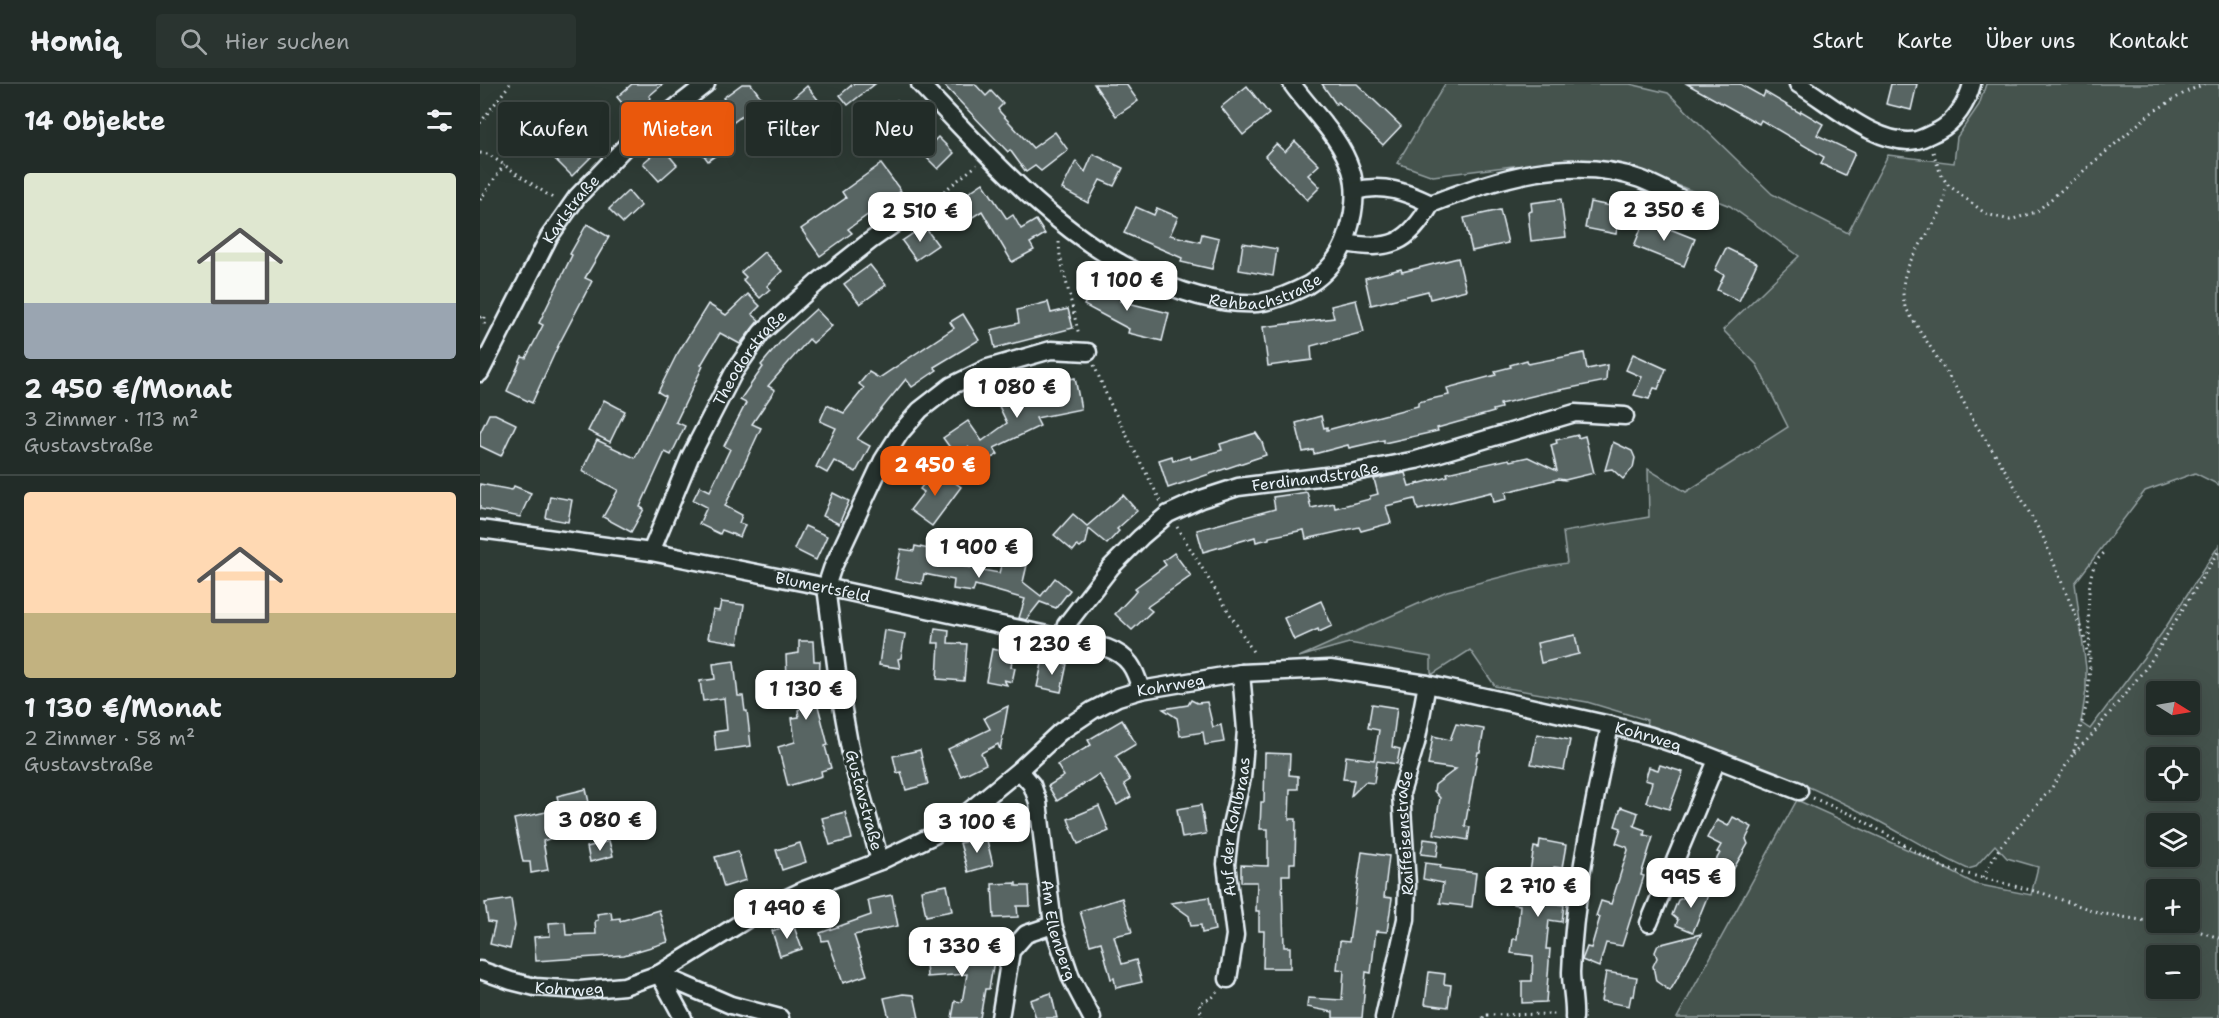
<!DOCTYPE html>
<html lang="de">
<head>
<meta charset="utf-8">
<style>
  :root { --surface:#222c28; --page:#2a3430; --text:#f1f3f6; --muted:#a2a7a8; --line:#3f4845; --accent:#ea580c }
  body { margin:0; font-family:"Shantell Sans",sans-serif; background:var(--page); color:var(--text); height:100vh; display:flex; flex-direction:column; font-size:22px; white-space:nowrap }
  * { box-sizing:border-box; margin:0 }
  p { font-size:20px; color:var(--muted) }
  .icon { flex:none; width:33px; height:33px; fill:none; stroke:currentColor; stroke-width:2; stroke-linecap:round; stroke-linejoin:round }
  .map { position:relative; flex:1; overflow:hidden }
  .sheet { display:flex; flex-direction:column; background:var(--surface); width:480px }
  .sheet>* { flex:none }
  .guide { position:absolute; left:18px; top:18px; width:570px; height:54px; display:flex; gap:12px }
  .needle { width:39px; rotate:101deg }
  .buttons { position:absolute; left:1666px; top:597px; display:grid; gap:12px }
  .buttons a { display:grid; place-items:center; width:54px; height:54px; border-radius:6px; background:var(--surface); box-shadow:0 6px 24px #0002,0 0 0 2px var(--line); font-size:30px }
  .price { position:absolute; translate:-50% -51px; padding:0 14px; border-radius:12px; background:#fff; color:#222; font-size:20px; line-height:39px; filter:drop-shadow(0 2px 3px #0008) }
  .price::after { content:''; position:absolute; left:50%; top:36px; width:18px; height:14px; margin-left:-9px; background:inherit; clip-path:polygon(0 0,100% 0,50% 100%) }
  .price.on { background:var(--accent); color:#fff }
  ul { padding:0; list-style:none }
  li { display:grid; align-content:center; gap:12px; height:318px; padding:0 24px }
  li+li { border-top:2px solid var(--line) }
  li span { display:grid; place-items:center; height:186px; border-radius:6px; color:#555 }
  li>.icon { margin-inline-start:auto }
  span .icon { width:108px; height:108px; fill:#fffc; stroke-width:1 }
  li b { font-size:26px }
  h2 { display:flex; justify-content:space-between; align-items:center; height:72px; padding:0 24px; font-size:26px }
  .chip { padding:0 21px; border-radius:6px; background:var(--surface); box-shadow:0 6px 24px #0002,0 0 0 2px var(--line); font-size:21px; line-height:54px }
  .chip.on { background:var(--accent); color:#fff }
  header { display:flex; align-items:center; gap:36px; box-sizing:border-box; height:84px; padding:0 30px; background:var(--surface); border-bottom:2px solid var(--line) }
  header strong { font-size:28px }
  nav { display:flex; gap:33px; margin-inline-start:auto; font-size:21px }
  .search { width:420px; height:54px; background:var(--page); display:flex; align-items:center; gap:15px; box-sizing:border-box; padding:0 21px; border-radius:6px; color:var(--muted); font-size:22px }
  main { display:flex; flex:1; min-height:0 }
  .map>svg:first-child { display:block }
  .green { fill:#45524e; stroke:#96a2a3; stroke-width:1.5; fill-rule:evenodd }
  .building { fill:#596563; stroke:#e8f1f8; stroke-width:1.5 }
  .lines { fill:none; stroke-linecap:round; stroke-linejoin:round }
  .minor-casing { stroke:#e8f1f8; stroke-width:21 }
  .path { stroke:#e8f1f8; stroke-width:3; stroke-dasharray:1.5 4.5; stroke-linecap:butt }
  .minor { stroke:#26332d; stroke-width:16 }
  .labels { text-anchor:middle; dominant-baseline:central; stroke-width:6; stroke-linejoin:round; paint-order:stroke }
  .street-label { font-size:16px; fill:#e8f1f8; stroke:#26332d }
</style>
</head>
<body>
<header>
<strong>Homiq</strong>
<div class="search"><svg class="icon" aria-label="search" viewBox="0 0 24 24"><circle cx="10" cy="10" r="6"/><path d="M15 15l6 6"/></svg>Hier suchen</div>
<nav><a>Start</a><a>Karte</a><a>Über uns</a><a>Kontakt</a></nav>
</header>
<main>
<section class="sheet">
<h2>14 Objekte<svg class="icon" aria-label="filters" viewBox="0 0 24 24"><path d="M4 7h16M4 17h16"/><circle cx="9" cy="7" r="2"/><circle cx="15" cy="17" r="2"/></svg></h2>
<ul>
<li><span style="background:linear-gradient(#dfe7d0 70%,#9aa5b1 0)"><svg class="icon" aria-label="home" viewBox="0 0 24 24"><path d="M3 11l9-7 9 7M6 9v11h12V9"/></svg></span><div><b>2 450 €/Monat</b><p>3 Zimmer · 113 m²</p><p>Gustavstraße</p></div></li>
<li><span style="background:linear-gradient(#ffd9b3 65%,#c2b280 0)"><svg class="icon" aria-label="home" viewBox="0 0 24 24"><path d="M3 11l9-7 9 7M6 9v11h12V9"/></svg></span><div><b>1 130 €/Monat</b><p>2 Zimmer · 58 m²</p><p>Gustavstraße</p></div></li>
</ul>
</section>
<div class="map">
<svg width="1739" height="934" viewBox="0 0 1739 934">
  <rect width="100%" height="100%" fill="#2e3b35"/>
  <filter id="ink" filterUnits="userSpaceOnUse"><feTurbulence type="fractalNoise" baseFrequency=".0167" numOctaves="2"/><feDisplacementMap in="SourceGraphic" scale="12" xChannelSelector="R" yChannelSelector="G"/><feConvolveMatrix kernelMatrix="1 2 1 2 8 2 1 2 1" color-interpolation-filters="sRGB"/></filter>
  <g filter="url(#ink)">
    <!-- green -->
    <path class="green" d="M965,0H1150L1188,9L1292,110L1368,149L1408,71L1474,79L1477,53L1499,21L1506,0H1739V401L1715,389L1665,407L1595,499L1606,584V606L1601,639L1610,645L1682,549L1739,461V934H1197L1317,716L1444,773L1495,800L1551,811L1558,783L1527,774L1515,761L1495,783L1488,785C1450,768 1416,745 1379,727C1312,693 1238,664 1166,642L1167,636L1107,618L1015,602L990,566L953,590L951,589V573L869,559L819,573L967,507L1056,484L1087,479L1083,448L1169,433L1168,385L1206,408L1308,343L1277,281L1243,246L1319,172L1250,122L1172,91L1103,78L1033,82L953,92L917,79ZM1677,608H1710V640H1677ZM1677,674H1710V706H1677ZM1677,740H1710V772H1677ZM1677,806H1710V838H1677ZM1677,872H1710V904H1677Z"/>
    <!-- building -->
    <g class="building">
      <path d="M152,0H183L169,12L171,14L152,31L137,13Z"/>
      <path d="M262,0H271L283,16L242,47L248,55L243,59L246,64L228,77L211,54L220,48L215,41L247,19L243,14Z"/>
      <path d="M373,0H395L368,21L360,11Z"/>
      <path d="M463,0H495L506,12L511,7L523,20L518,25L520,28L553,64L575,48L588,66L561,87L555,82L546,88L530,66L528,68Z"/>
      <path d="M614,0H646L658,17L636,32Z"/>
      <path d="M842,0H877L921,42L903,61L858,18L856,20Z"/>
      <path d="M1207,0H1260L1283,13L1285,8L1320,29L1321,27L1343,40L1337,51L1375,69L1365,91L1341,80L1344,73L1281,36L1279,40Z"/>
      <path d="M1411,0H1437L1431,26L1406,20Z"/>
      <path d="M327,2L339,17L325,29L313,14Z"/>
      <path d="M767,2L789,30L763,51L741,23Z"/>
      <path d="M417,16L435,35L420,50L402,31Z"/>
      <path d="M102,44L121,63L92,92L74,74Z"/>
      <path d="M458,53L474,69L458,85L442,69Z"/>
      <path d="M815,57L839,81L828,91L840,103L827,116L785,72L796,60L805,68Z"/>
      <path d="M182,63L197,81L179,97L163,79Z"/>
      <path d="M613,70L643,84L634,102L620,96L608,119L582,105L596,77L605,88Z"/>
      <path d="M401,80L421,107L368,145L372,149L340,172L321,145L366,114L362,108Z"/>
      <path d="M503,99L527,135L533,131L541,145L556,136L565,150L550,159L554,166L532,178L502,127L485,138L473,119Z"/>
      <path d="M148,107L161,122L143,139L129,125Z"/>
      <path d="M1081,115L1086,153L1051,157L1048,128L1052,127L1051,119Z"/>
      <path d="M1110,118L1141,124L1136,150L1105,144Z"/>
      <path d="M656,123L674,131L677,124L698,133L690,151L720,158L722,150L739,154L732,185L701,178L702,174L644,149Z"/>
      <path d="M1020,126L1028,159L992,167L984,134Z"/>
      <path d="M1165,135L1215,155L1204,182L1154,162Z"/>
      <path d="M107,140L129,153L105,194L112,197L78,262L52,319L27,307L42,273L46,274L63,241L59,239L92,171L90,170Z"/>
      <path d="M444,142L458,161L436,176L422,157Z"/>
      <path d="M763,159L797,165L793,192L759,186Z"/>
      <path d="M1246,164L1277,179L1259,217L1237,206L1244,191L1235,186Z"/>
      <path d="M284,168L302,187L287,202L290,205L280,214L263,196L266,193L261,188Z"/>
      <path d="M978,174L986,206L950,215L948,207L891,221L885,194L921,185L922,188Z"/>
      <path d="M390,181L406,201L380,220L364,200Z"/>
      <path d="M618,194L645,208L640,217L689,229L682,257L648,249L649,245L604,221Z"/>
      <path d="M268,210L280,222L272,230L279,236L260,260L240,249L221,281L223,282L196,338L205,342L191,371L185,368L160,423L164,425L151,448L123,433L138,406L102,387L117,356L155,374L185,312L178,308L196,272L228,220L246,231Z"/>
      <path d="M876,216L884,248L831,262L832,276L788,282L783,243L854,234L851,222Z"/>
      <path d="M568,218L571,229L588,225L593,244L515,264L511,246L539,239L537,226Z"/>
      <path d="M336,225L352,242L333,259L329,255L288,302L295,306L272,340L281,344L245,422L262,431L259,439L265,441L260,453L242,446L240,450L219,440L227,423L213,416L220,402L230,407L250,365L244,362L266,319L260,316L283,283L281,281L302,256Z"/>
      <path d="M483,230L499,256L454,283L457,286L432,303L426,295L377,355L390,362L376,388L354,377L347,389L336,383L356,344L340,337L347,321L364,329L384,304L379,300L389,288L399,294L474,244L470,238Z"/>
      <path d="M1104,269L1107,285L1127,281L1126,297L1065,309L1020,320L1021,324L1013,326L1014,328L957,344L958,347L904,359V356L869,364L868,361L834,370L833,366L823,368L816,339L841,332L844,344L847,343V346L938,322V318L969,311L967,304L1016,291L1015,287L1031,283L1030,281L1047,276L1048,280Z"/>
      <path d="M1153,270L1186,285L1178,305L1174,304L1169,315L1154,311L1162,293L1146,286Z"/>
      <path d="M595,294L601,325L556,334L560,342L514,364L518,370L503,380L498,372L487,376L483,370L490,366L488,363L476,372L463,354L488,337L502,357L527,339L518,320L560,301Z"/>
      <path d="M124,316L145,327L130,358L108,347Z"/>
      <path d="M9,330H15L36,340L21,372L0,362V349Z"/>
      <path d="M776,349L782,358L786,371L688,404L679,376L692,372L693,377L710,372L711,375L742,366L740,360Z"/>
      <path d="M1098,351V354L1105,352L1114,389L1085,396L1078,395L1026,408L1027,415L1014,418L1012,408L938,426L935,415L906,422L911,439L881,447L879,443L826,455L824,446L789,453V455L776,458L775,453L723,468L717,446L795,425L793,413L827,408L831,424L854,419L855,424L890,415V412L898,410L894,395L925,389L929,402L968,392L967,389L1029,375L1030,377L1048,373L1077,387L1071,361L1077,359L1076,356Z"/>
      <path d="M1133,358L1152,367L1155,374L1153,384L1143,395L1132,385L1125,386Z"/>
      <path d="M455,384L481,403L452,442L430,426L444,408L440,405Z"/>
      <path d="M0,400L32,406L34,402L51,409L40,433L0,425Z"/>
      <path d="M353,409L369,417L359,440L343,432Z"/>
      <path d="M643,411L657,427L637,445L639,447L627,460L609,445L606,459L600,464L597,462L593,467L574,451L593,430L607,442Z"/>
      <path d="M70,412L92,416L88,438L66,434Z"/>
      <path d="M325,442L347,452L336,476L314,465Z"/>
      <path d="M435,462L454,466L452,477L519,489L523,475L547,481L543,498L561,512L575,494L590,506L576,524L560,518L546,536L539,534L545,515L495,501L493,508L473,505L474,496L444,490L442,500L415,495L421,465L434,467Z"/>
      <path d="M694,469L711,492L667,523L672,527L652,546L635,530L653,511L657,506L655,504L686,481L683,477Z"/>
      <path d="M841,517L852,542L839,548L838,545L814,556L804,534Z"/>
      <path d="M241,518L264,521L258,559L228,554L233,526L239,527Z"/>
      <path d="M455,544L469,546L468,559L487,560L484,597L457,595L459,559H453Z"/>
      <path d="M404,546L425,550L421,574L418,575L420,584L399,581Z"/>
      <path d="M1095,551L1099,570L1061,579L1057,559Z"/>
      <path d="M319,557H333L334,577H340L339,603L342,622H338L348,661L345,662L351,684L341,687L342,692L308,702L298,663L315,658L312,634L319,633L318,626L320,625L316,594H307L306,571L319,569Z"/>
      <path d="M512,565L533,569L531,583L535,584L532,598L524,596L527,601L506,597Z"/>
      <path d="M563,575L587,580L581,608L557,603Z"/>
      <path d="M254,577L258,612H263L265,627H267L271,662L236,667L234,648L247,646L244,614L223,617L220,597L235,595L233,580Z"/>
      <path d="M711,616L717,619L727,618L733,643L741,641L744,658L725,661L723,648L700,652L697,634L683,625L708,621Z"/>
      <path d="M892,620L917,624L912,663L920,665L917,680L897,677L894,699L885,698L871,712L874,696L863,695L866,672L894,676L899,646L888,644Z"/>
      <path d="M528,622L520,666L518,660L501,669L506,680L481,692L468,665L510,645L504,634Z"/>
      <path d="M642,636L656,660L636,672L650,696L644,700L651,713L637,721L619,690L577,717L568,702L584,692L577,681L611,661L608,656Z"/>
      <path d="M976,640L1004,645L1000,668H998L985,742L990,743L988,756L954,750L960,714L954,707L955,701L976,685L948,681L953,652L970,656Z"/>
      <path d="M1057,650L1090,656L1084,686L1051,680Z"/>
      <path d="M440,666L448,700L426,706L421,688L417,689L413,672Z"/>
      <path d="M785,669L810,670L809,691L818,692V705H810L809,735H816L815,779H810V791H802L804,863H810V884H783L784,847H779V827H776L777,798H761V781L788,782V745H780L781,718H784Z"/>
      <path d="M1180,681L1203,688L1189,725L1166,718L1172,698L1165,696L1169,683L1178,686Z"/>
      <path d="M106,705L112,732L94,736L95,741L68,747L69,755L63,757L68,786L51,789L50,778H43L34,735L80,725L77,712Z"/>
      <path d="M721,721L726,750L702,754L697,725Z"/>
      <path d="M619,722L629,747L598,760L588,735Z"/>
      <path d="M1141,723L1158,729L1154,742L1165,746L1164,751L1173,753L1161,791L1164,792L1142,862L1126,859L1119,883L1102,876L1107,863L1111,864L1120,833L1116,832L1121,817L1131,820L1148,766L1147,763L1136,759L1141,744L1135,742Z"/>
      <path d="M365,728L372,755L350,761L342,734Z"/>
      <path d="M1253,733L1272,743L1266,755L1268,760L1243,803L1226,794L1240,769L1237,768L1241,761L1227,754L1237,736L1248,742Z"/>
      <path d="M506,752L513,781L488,788L480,759Z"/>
      <path d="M944,755L959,757L957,772L941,770Z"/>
      <path d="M1060,756L1086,761L1082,784L1074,783L1069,819L1084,821L1082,838L1069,836L1066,865H1070L1066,918L1042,919V897H1052L1053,872L1031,869L1033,855H1037L1040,821L1033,820L1035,804L1047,806L1054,763L1059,764Z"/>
      <path d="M129,757L133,772L110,778L107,763Z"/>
      <path d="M320,759L326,778L302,786L296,766Z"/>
      <path d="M258,767L266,796L244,803L235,773Z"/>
      <path d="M882,768L909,772L904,813L912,814L907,848L896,847L891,889L886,888L882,934H853V928L827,923L828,914L862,916L864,886L857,885L860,857L869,858Z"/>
      <path d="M945,779L961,781L960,784L996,789L992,823L960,819L963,799L943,795Z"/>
      <path d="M536,799V802H549L550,822H537L538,833L514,834L512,800Z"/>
      <path d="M467,801L472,827L446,832L441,806Z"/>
      <path d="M1232,801L1213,848L1196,841L1198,836L1192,831L1198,816Z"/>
      <path d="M412,811L418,842L374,851L387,891L363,899L348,856L342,857L340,849L391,831L388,816Z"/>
      <path d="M729,813L735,846L722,849L721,841L711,842L709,832L691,819Z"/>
      <path d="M642,814L652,848L634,852L642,880L656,876L662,898L636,904L634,894L631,895L621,858L610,861L600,827Z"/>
      <path d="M31,815L35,842L30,865L10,860L15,839L8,838L5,819Z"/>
      <path d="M179,826L188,858L144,871L56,877L54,853L70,852L69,839L85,838L86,851L116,850L115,837L118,836L117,830L131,828L132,835L140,834V837Z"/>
      <path d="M313,840L322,865L300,872L292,847Z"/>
      <path d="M1221,850L1196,897L1190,907L1176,897L1173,882L1177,874L1175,868L1178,861Z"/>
      <path d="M469,864V869L514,877L509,905H505L500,934H472L475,917L482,918L487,890L447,893L445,865Z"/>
      <path d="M949,888L965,890L964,900L971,901L968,923L945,920Z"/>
      <path d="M1126,888L1157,893L1154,912H1151L1149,922L1121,917Z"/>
      <path d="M571,909L577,934H556L550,916Z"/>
      <path d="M423,910L434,911L439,934H409L404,914Z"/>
    </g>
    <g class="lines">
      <!-- minor casing -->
      <g class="minor-casing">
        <g id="minor">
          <path id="s1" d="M440,0C507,70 571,145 659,189C694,206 738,221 777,219C795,217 812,209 828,201C846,190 861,172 867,152C874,131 878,108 871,86C860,52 832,28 812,0"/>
          <path d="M1318,0C1349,18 1399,64 1437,56C1444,54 1451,50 1458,47C1475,38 1487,19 1492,0"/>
          <path d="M875,107C903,99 926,108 951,120"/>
          <path d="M865,159C910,167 928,160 951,120C1014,95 1092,70 1160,95C1181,103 1201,115 1221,125"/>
          <path id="s2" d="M0,289L69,153L97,113L146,62L226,0"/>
          <path id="s3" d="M0,445L171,468L332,500L627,564C649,572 655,585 661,606"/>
          <path id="s4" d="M171,468L210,373L254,288L281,249L338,198L390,157L430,129"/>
          <path id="s5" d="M582,554L586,541L631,483L661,453L688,430L721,415L758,403L870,389L936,376L1095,329L1145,332"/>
          <path id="s6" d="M539,686L552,701L558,718L573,841L591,894L612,934"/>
          <path d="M400,777L372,676L359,604L346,503L352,485L403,376L420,349L440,326L471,302L508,284L571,266L608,268"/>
          <path d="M1169,839L1237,676"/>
          <path id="s7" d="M0,886L31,897L55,903L100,906L144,902L179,890L280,827L324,806L400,777L454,751L488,728L539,686L580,648L613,626L638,613L661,606L761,589L850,585L947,600L1130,641L1171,652L1216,667L1319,707"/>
          <path d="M179,890L251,921L300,934"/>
          <path d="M179,890L203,934"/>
          <path id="s8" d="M748,895L755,851L746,780L750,745L762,694L766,646L761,589"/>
          <path d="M520,934L531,867L546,850L573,841"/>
          <path id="s9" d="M904,934L926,835L927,801L921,709L936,659L947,600"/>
          <path d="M1094,934C1095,918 1091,903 1091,888C1094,805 1114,723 1130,641"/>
        </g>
      </g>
      <!-- path -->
      <g class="path">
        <path d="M0,39L30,0"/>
        <path d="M1453,68L1460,88L1467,100L1506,130L1530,136L1556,128L1671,29L1706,8L1724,0"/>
        <path d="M0,69L8,70L74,115"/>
        <path d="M1467,100C1465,109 1464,120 1460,128C1444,162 1415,182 1425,223L1475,302L1493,336L1530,394L1563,453L1604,552L1610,583"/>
        <path d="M0,116L24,81"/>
        <path d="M445,122L497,81"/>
        <path d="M579,158L580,172L599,251"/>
        <path d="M0,233L5,232L4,243"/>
        <path d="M614,281L629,317L681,418"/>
        <path d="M697,443L775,571"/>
        <path d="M1610,575C1610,550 1604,499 1616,478C1618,474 1623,470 1626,467"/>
        <path d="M1594,669L1612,651L1669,580L1739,466"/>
        <path d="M1333,714L1377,733L1464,784L1562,809L1620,829L1712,845L1739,854"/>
        <path d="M1503,793L1520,763L1571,705L1593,670L1607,620L1610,581"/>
        <path d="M722,934L719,919L732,914L737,908"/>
        <path d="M1003,934L1004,931L1077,930"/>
      </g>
      <!-- minor -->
      <use href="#minor" class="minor"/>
    </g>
  </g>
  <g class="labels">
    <!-- street labels -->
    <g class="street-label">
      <text stroke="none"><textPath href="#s2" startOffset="188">Karlstraße</textPath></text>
      <text stroke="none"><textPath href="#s1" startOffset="424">Rehbachstraße</textPath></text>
      <text stroke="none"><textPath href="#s4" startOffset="219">Theodorstraße</textPath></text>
      <text stroke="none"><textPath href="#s5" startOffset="318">Ferdinandstraße</textPath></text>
      <text stroke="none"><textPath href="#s3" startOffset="348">Blumertsfeld</textPath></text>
      <text stroke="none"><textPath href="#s7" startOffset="778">Kohrweg</textPath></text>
      <text stroke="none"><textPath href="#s7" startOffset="1264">Kohrweg</textPath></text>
      <text transform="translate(384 716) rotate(75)">Gustavstraße</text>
      <text stroke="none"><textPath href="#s8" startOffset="154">Auf der Kohlbraas</textPath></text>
      <text stroke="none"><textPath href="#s9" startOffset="188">Raiffeisenstraße</textPath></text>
      <text stroke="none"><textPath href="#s6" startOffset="168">Am Ellenberg</textPath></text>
      <text stroke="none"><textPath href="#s7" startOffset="92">Kohrweg</textPath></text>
    </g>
  </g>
</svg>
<div class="buttons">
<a><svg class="needle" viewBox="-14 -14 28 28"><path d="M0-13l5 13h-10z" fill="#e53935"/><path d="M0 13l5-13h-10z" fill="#a2a7a8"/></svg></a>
<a><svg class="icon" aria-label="locate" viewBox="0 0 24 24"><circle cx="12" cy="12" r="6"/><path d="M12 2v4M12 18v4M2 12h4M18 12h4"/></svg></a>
<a><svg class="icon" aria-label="layers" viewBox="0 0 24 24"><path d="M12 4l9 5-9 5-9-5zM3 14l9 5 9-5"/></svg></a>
<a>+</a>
<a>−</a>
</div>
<b class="price" style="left:1184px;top:158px">2 350 €</b>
<b class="price" style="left:440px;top:159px">2 510 €</b>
<b class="price" style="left:647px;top:228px">1 100 €</b>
<b class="price" style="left:537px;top:335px">1 080 €</b>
<b class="price on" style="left:455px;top:413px">2 450 €</b>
<b class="price" style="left:499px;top:495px">1 900 €</b>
<b class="price" style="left:572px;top:592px">1 230 €</b>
<b class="price" style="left:326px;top:637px">1 130 €</b>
<b class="price" style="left:120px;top:768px">3 080 €</b>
<b class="price" style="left:497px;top:770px">3 100 €</b>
<b class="price" style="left:1211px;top:825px">995 €</b>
<b class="price" style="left:1058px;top:834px">2 710 €</b>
<b class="price" style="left:307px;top:856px">1 490 €</b>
<b class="price" style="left:482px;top:894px">1 330 €</b>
<div class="guide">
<a class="chip">Kaufen</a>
<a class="chip on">Mieten</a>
<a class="chip">Filter</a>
<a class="chip">Neu</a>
</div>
</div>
</main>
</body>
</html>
